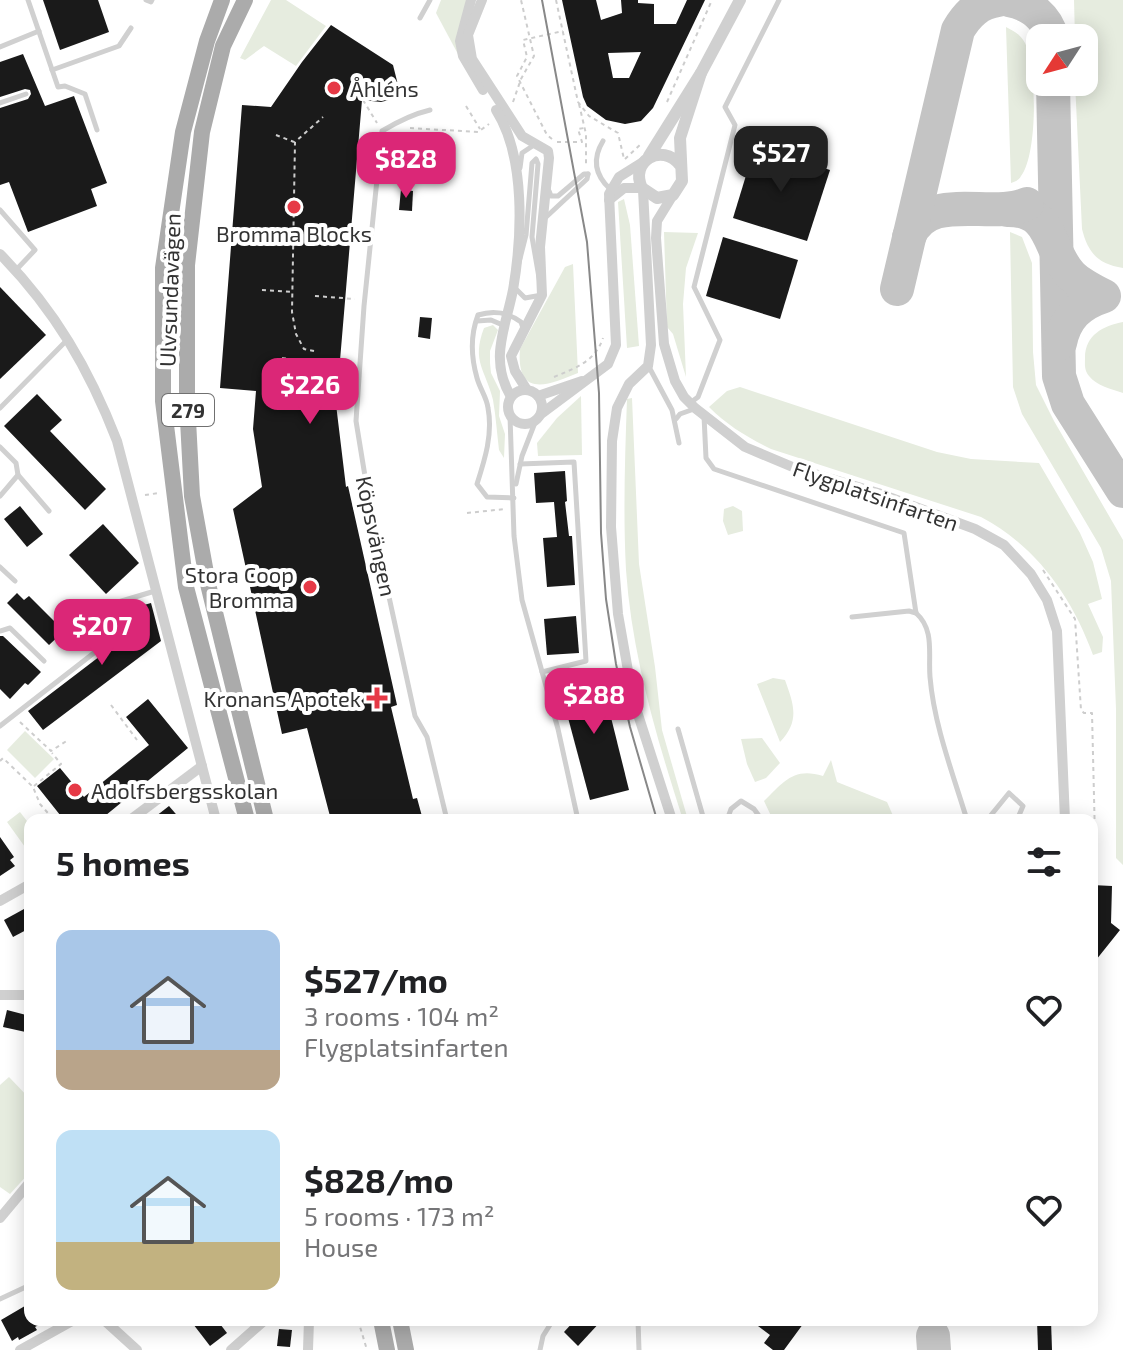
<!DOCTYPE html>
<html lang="en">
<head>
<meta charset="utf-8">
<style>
  :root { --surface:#fff; --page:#f6f6f6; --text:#202124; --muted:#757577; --accent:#db2777 }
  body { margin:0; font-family:"Exo 2",sans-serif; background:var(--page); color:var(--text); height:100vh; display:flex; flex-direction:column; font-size:30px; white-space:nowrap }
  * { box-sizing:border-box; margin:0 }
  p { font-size:26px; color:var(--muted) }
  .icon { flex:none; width:44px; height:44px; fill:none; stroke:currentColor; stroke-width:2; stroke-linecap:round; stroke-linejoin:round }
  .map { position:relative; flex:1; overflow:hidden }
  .drawer { position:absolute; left:24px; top:814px; width:1074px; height:512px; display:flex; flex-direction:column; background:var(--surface); border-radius:16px; box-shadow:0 4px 20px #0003 }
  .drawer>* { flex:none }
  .needle { width:52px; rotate:234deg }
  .tools { position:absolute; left:1026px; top:24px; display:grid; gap:16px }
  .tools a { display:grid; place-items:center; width:72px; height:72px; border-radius:16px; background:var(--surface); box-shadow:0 4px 20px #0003; font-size:40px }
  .price { position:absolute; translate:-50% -68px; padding:0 18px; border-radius:16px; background:var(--accent); color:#fff; font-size:26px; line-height:52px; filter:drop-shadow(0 2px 4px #0008) }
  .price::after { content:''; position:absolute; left:50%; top:48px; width:24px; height:18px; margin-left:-12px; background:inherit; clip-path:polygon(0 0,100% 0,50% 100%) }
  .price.selected { background:#222; color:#fff }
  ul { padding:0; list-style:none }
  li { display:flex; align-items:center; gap:24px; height:200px; padding:0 32px }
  li span { display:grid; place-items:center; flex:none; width:224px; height:160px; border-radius:16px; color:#555 }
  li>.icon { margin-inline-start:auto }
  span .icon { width:96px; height:96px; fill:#fffc; stroke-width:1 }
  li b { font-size:34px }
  h2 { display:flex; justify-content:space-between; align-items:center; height:96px; padding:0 32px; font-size:34px }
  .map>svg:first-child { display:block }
  .green { fill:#e6ecdf }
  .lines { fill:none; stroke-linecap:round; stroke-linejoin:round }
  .taxiway { stroke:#c4c4c4; stroke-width:34 }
  .building { fill:#1a1a1a; fill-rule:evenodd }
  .path { stroke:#cdcdcd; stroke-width:2; stroke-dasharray:4 4; stroke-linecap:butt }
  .service { stroke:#d0d0d0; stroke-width:5 }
  .minor { stroke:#d0d0d0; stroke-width:10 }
  .tertiary { stroke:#d0d0d0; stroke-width:12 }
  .primary { stroke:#ababab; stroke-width:16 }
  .tram { stroke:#888; stroke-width:2 }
  .poi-dot { fill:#e63946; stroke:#fff; stroke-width:3 }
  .labels { text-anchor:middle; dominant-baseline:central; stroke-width:8; stroke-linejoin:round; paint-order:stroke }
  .shield { fill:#fff; stroke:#707070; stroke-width:2 }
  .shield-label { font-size:20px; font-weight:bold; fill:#333 }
  .poi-label { font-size:22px; fill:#333; stroke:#fff; text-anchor:start }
  .street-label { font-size:22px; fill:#333; stroke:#fff }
</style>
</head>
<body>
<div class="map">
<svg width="1123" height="1350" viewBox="0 0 1123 1350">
  <rect width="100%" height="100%" fill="#fff"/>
  <!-- green -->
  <g class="green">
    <path d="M271,0H286L326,26L296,66L264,46L245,60L240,58Z"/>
    <path d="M441,0H470L459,56L436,13Z"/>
    <path d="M1074,0H1123V268C1098,264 1088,253 1082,229L1075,82H1084V38H1075Z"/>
    <path d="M1006,27C1014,31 1021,35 1025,43C1037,67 1038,154 1021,176C1019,180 1016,181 1011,183Z"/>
    <path d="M624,199L630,225L639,346L627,348L618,202Z"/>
    <path d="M664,232L698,233L686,268L683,304L686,377L673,334L667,327Z"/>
    <path d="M1010,232L1022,237L1032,263L1033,352L1036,385L1054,421L1123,540V865L1116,858V709L1111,581L1101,548L1022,414L1013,387Z"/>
    <path d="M573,264L578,373C549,385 516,399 520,349L565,267Z"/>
    <path d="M1123,322V393C1111,389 1097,386 1089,376C1084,370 1085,364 1085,358C1085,335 1103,326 1123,322Z"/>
    <path d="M493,325L498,330L490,351V363L491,373L500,391L499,416L505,434L504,458L499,450C497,434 496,417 493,400C486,370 471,362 484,328Z"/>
    <path d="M740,387L937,452L971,459L1039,463L1080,533L1093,562L1102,599L1088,604L1103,637L1102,652L1093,655C1072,597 1036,546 981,517L771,449C747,437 728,426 709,407L727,391Z"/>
    <path d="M581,396L582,455L538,456L537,443L557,418Z"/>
    <path d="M632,398L639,564L655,667L662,730L688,820H683C657,739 632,656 626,570C623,513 625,456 627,399Z"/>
    <path d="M733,506L742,511L743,531L728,535L723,521L724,509Z"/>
    <path d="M773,678L785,680C794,705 800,721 780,742L757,684Z"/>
    <path d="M25,731L54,759L35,778L7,750Z"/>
    <path d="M762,738L780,763L766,778L755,782L747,764L741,739Z"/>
    <path d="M831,760L837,782L887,802L894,818L773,820L764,801C784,782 793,767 823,776Z"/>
    <path d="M20,812L30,825V854L7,822Z"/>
    <path d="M9,1077L30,1099V1172L10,1194L0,1187V1085Z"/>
  </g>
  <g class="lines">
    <!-- taxiway -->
    <g class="taxiway">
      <path d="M1009,0C1030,4 1047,17 1052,38"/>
      <path d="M1053,82L1059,376L1068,404L1123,491"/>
      <path d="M1007,210C1054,209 1047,250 1071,275C1080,284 1092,290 1104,296C1079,304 1065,318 1060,343"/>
      <path d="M909,237C927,190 991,220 1027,204"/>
      <path d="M897,289L958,30C968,13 979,3 998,0"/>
      <path d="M933,1336L934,1350"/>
    </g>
  </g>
  <!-- building -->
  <g class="building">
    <path d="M43,0H98L109,32L60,50Z"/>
    <path d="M562,0H596L601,20L622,13L621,0H638V3L654,4V24H676L687,0H705L653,108L641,121L625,124L606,120L587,106L583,97ZM641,52L629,78H613L608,53Z"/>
    <path d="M331,25L393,65L401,97L381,102L362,100L337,396H335L346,487L348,486L397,705L391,707L413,799L417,798L423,820H331L307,728L282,734L233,509L262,487L253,429L256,391L220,388L242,105L271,107L302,62Z"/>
    <path d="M23,54L45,106L74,96L107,183L91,189L97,206L28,232L9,182L0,185V108L28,99L31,94L30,90L25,89L0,97V62Z"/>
    <path d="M755,146L830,170L807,241L733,218Z"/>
    <path d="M401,189L413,191L412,211L399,210Z"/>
    <path d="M723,237L798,260L780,319L706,296Z"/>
    <path d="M0,287L46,335L0,379Z"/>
    <path d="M420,317L432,318L430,339L418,337Z"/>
    <path d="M37,394L62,420L50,431L106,489L85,510L4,426Z"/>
    <path d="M565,471L567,501L565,502L569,536H572L575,585L547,587L543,538L557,537L554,502L536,503L534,473Z"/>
    <path d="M20,506L43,534L27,547L4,519Z"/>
    <path d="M103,524L139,563L106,594L69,555Z"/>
    <path d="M17,593L24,600L29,596L64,631L49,645L7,603Z"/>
    <path d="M151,603L161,641L43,730L28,711L129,634L123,611Z"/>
    <path d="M576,616L579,653L547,655L544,619Z"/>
    <path d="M0,636H3L41,672L28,685L25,683L10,699L0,689Z"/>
    <path d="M600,673L629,790L590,800L559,684Z"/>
    <path d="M148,699L188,748L100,820H64L37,786L60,768L84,797L149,745L126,717Z"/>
    <path d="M169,806L181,820H151Z"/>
    <path d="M0,837L14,857L10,860L15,866L0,876Z"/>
    <path d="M1092,885L1112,886L1111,923L1120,930L1092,965Z"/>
    <path d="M24,909L30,920V928L13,937L4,920Z"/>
    <path d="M7,1010L30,1016V1033L3,1027Z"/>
    <path d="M30,1303V1320H48L35,1327L37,1330L19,1340L18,1337L12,1341L1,1320Z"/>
    <path d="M190,1320H217L227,1333L210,1346Z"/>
    <path d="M575,1320H602L578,1346L564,1332Z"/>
    <path d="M750,1320H806L784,1350H773L764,1343L770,1335Z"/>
    <path d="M1037,1320H1051L1052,1350H1038Z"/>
    <path d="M279,1329L292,1330L290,1347L277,1346Z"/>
  </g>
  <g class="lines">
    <!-- path -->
    <g class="path">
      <path d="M556,0L578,102L589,116L618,133L624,159"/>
      <path d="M363,100L377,123"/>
      <path d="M513,102L521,79L534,56L521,0"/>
      <path d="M667,102L712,0"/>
      <path d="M579,104L586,134V164"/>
      <path d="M466,106L480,129"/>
      <path d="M410,128L478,132L489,124"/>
      <path d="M276,135L294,142"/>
      <path d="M552,139L547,135L517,76L527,57L523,40L563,31"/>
      <path d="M557,142H582L578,129L584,128"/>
      <path d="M625,159L641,144"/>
      <path d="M262,290L292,292"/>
      <path d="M315,296L355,299"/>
      <path d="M314,351L304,349L296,334L292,312L295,142L323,117"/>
      <path d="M282,358L313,362"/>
      <path d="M554,377C575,368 595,362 603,338"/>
      <path d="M324,379V388L338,389"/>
      <path d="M338,380L350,381"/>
      <path d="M145,495L159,493"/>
      <path d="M467,513L505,509"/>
      <path d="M1043,570L1075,619L1081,710L1084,713H1092L1096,880L1092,883"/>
      <path d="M111,705L137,740"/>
      <path d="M20,722L51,751L68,740"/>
      <path d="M0,761L3,758L33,787L40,804L54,820"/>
      <path d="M34,786L61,764L52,753"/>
      <path d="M358,1320L367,1350"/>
    </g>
    <!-- service -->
    <g class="service">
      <path d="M28,0L58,87L65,86L85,94L97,130"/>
      <path d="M146,0L151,2L152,0"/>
      <path d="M420,18L430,0"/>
      <path d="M0,47L39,31"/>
      <path d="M52,70L119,46L131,28"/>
      <path d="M0,103L26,94"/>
      <path d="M430,110C413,114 397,122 382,131L364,306L356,421L372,519L415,716L427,737L447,820"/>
      <path d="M603,141C592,159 595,175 610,189"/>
      <path d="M536,159L538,164L532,237L542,295L525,298L513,286L526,235L532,163Z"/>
      <path d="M520,168L522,153L534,145"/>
      <path d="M549,191L551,196H558L584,174H588"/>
      <path d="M0,210L35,250L16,270"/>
      <path d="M544,219L587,179L588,174"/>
      <path d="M477,321L491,320L505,326"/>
      <path d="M649,367L672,410L679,443"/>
      <path d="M690,403L698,397L720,340L694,287L735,125L725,107L779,0"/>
      <path d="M0,408L68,339"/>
      <path d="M510,416L514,536L522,600L558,729L578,820"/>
      <path d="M704,416L706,458L714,469L904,533L916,613C935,630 928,654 930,677C934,725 953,774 967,820"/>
      <path d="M676,419L680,414L694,409"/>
      <path d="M0,447L16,463L18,475"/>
      <path d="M520,464L574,462L586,661L542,672"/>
      <path d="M516,484L522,456L536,420"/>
      <path d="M0,496L18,475L49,511"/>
      <path d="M514,498L487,497L477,484C485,459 493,434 488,408C487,398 480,389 477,378C471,357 470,336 478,315C494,310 507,312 521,322L523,328"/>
      <path d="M0,567L15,581"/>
      <path d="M852,617L909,611L916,613"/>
      <path d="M0,631L10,628L44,661"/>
      <path d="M0,726L99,649L115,603L155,591"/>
      <path d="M678,729L704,820"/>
      <path d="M727,820L731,809L741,801L754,809L762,820"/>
      <path d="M987,820L1009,793L1023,806L1017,820"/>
      <path d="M0,1299L30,1285"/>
      <path d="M638,1320L639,1350"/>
      <path d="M540,1350L543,1336L553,1320"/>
    </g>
    <!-- minor -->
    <g class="minor">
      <path d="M471,0L460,41L463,56L483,90"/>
      <path d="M482,0L468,35L472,59L522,136L548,151L549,158L540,247L542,295L511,356L515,371L527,390"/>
      <path d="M496,110C526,157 522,237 513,290C505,330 489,359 511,397"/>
      <path d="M643,190L651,345L648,366L629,384L617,408L612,441L611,527L618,614L633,699L672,820"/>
      <path d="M673,195L657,221L656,238L664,344L675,381L684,397L695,408L745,447L795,468L878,493L975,529L1004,545L1031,574L1047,600L1057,631L1065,820"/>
      <path d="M609,200L624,188H642"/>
      <path d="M0,254C55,310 89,369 117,441L216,820"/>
      <circle cx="525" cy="407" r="17"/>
      <path d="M538,396L582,381"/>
      <path d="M541,414L608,364L616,345L609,194L619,177L643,162"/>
      <path d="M130,820L202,766"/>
      <path d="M0,901L30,884"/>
      <path d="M0,995H30"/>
      <path d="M0,1218L30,1182"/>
      <path d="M104,1320L137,1350"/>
      <path d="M20,1350L74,1320"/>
      <path d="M231,1350L265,1320"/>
      <path d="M308,1350L309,1320"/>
    </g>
    <!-- tertiary -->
    <g class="tertiary">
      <path d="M649,156L701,73L740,0"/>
      <path d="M680,165C662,142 629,161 642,188L657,198L673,195L682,181L680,138L701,73"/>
    </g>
    <!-- primary -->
    <g class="primary">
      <path d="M222,0L207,41L183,132L163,268V401L186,587L247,820"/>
      <path d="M245,0L223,46L202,132L187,265V401L192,496L208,584L266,820"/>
      <path d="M381,1320L387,1350"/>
      <path d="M400,1320L406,1350"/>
    </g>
    <!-- tram -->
    <path class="tram" d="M542,0L587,242L599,393L601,533L606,599L616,664L630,727L657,820"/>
  </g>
  <!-- markers -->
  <g class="poi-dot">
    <circle cx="334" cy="88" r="8"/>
    <circle cx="294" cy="207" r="8"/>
    <circle cx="310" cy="587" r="8"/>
    <path d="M373 686h8v8h8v8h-8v8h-8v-8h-8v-8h8z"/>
    <circle cx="75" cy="790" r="8"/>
  </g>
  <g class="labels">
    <!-- shield labels -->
    <rect class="shield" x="162" y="394" width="52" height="32" rx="6"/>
    <g class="shield-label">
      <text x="188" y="410">279</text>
    </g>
    <!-- poi labels -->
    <g class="poi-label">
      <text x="350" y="88">Åhléns</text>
      <text x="294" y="233" text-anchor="middle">Bromma Blocks</text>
      <text x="294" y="574" text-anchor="end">Stora Coop<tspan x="294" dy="25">Bromma</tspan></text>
      <text x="361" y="698" text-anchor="end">Kronans Apotek</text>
      <text x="91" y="790">Adolfsbergsskolan</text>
    </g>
    <!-- street labels -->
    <g class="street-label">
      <text transform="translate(169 290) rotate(-88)">Ulvsundavägen</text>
      <text transform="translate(876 495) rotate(19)">Flygplatsinfarten</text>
      <text transform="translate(377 536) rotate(78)">Köpsvängen</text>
    </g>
  </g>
</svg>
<div class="tools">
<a><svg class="needle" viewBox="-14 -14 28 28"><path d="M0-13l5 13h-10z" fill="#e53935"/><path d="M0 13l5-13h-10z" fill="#757577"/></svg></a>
</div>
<b class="price selected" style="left:781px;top:194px">$527</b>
<b class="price" style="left:406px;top:200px">$828</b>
<b class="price" style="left:310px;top:426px">$226</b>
<b class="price" style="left:102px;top:667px">$207</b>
<b class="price" style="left:594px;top:736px">$288</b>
<section class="drawer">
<h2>5 homes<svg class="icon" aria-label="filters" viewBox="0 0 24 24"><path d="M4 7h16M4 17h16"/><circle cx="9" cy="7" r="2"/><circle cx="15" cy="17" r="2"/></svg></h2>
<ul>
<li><span style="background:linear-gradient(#a9c7e8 75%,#b9a48a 0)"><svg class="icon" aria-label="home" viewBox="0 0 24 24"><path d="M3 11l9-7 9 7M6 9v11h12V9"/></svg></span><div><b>$527/mo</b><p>3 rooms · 104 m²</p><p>Flygplatsinfarten</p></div><svg class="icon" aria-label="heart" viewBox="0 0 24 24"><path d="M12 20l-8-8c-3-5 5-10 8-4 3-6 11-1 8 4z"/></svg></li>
<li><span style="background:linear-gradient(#bfe0f5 70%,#c2b280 0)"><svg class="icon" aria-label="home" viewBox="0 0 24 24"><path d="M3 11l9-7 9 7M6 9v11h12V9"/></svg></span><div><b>$828/mo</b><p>5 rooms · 173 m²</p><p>House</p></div><svg class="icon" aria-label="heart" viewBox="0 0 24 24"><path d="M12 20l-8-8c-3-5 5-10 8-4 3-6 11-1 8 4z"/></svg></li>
</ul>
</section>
</div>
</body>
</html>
